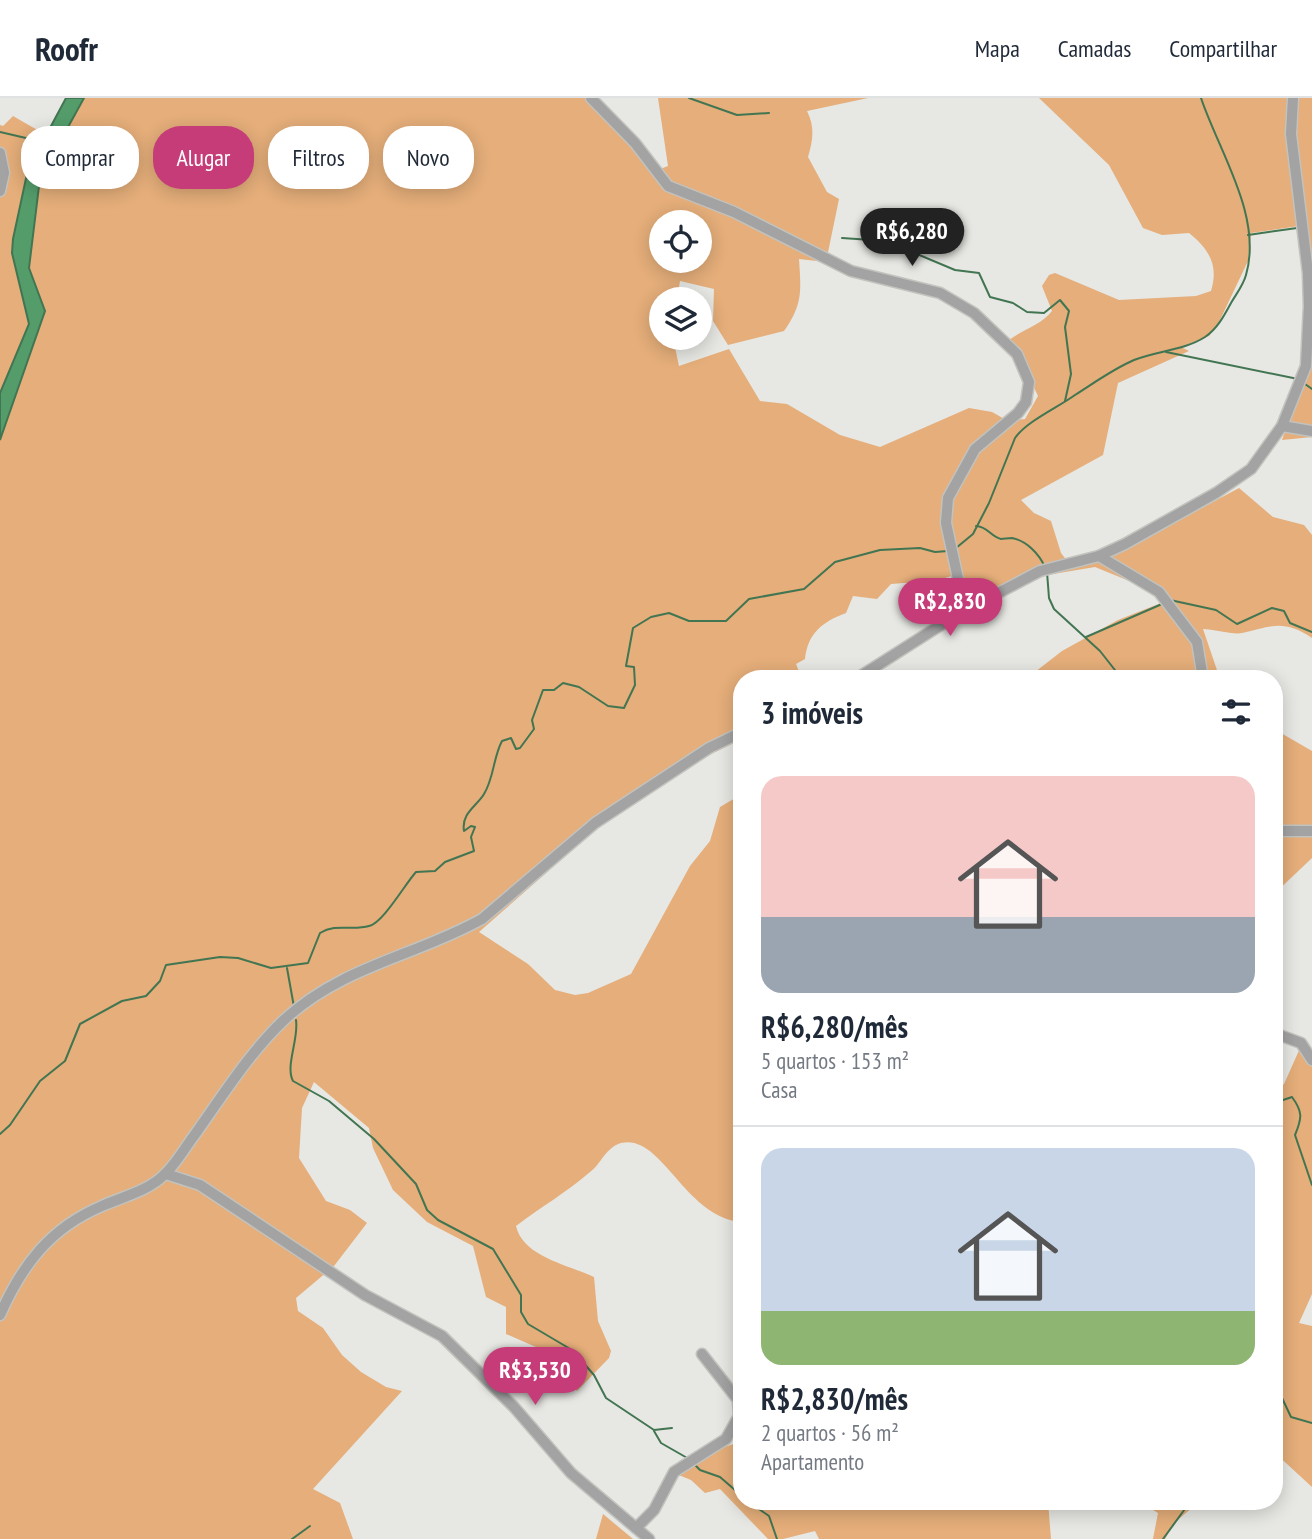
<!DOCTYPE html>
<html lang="pt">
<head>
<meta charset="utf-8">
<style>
  :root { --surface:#fff; --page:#f2f2f3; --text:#1f2937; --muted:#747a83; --line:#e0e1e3; --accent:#c53c78 }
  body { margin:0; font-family:"PT Sans Narrow",sans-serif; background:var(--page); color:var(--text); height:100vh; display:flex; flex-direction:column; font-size:26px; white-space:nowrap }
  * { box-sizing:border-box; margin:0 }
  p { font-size:23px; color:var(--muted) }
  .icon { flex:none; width:38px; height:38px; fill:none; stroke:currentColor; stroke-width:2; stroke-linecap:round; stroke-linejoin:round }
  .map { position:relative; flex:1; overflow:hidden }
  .drawer { position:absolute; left:733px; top:572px; width:550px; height:840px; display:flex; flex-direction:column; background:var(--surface); border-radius:28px; box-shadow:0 4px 18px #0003 }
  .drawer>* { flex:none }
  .hud { position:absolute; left:21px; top:28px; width:607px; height:63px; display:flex; gap:14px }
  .tools { position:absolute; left:649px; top:112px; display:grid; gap:14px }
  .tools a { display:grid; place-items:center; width:63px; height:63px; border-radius:50%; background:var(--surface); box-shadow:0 4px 18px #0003; font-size:35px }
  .price { position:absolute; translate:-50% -60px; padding:0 16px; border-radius:24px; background:var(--accent); color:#fff; font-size:23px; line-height:46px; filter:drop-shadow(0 2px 4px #0008) }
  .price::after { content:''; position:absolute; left:50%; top:42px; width:21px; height:16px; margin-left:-10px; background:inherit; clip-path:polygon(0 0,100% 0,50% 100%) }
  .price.on { background:#222; color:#fff }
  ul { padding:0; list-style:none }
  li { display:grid; align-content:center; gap:14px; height:371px; padding:0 28px }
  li+li { border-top:2px solid var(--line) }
  li span { display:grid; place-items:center; height:217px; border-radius:21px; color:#555 }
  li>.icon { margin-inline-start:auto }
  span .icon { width:126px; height:126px; fill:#fffc; stroke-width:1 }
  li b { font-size:30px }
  h2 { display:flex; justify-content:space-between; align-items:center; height:84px; padding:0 28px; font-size:30px }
  .pill { padding:0 24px; border-radius:28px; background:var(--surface); box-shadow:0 4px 18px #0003; font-size:24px; line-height:63px }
  .pill.on { background:var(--accent); color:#fff }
  header { display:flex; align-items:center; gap:42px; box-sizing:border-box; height:98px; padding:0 35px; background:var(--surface); border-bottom:2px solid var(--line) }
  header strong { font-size:33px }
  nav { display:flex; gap:38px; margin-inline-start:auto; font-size:24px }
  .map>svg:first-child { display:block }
  .green { fill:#e5ae7a; fill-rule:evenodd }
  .water { fill:#549d6b; stroke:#427552; stroke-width:2 }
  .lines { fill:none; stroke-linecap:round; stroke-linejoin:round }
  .stream { stroke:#427552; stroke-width:2 }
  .minor-casing { stroke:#c2c2be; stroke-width:13 }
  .minor { stroke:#a2a3a2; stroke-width:10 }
</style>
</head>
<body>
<header>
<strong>Roofr</strong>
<nav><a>Mapa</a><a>Camadas</a><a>Compartilhar</a></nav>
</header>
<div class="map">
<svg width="1312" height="1441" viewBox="0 0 1312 1441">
  <rect width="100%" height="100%" fill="#e7e7e3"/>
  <!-- green -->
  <g class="green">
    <path d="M84,0H591L648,53L658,72L668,68L658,0H868L807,13C815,29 813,42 808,59L827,94L839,101L826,164L799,161C801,193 803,206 784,233L728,247L713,223L714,191L680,183L677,201H662V240H673L679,268L729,251L760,303L787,306L840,337L880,349L969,310L992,314L1008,323L1025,321L1038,298L1030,281L1002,248C1018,232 1040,229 1052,213L1042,188L1049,177L1055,175L1119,202L1196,198L1211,193C1219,167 1209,151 1189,135L1162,137L1143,130L1109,67L1039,0H1312V194L1299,128L1251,135L1248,163L1219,224L1209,238L1181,249L1189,253L1118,285L1103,357L1021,402L1034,415L1051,423L1061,455L1071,468L1103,463L1239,390L1273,419L1304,427L1312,437V540C1284,521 1272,528 1242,535C1233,537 1214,531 1203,531L1220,581H1026L1062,553L1118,522L1161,505L1149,491L1095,469L1047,477L975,509L978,513L955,527V477L919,488L917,484L891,486L877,501L853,498L846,515C822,524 808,535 805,561L796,566L802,581H742V641L701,661L597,730L479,834L528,866L555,892L575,897L588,895L631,876L690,768L710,743L720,709L742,696V1124C685,1120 662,1035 621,1045C605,1050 602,1065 590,1074C567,1094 541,1109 516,1128C523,1159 569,1167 594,1179L598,1223L611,1253L609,1260L577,1293L567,1278L561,1260L506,1236V1209L486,1199L473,1148L427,1124L393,1092L373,1050L369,1030L314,984L302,1010L299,1060L326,1103L350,1112L367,1125L334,1168L296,1200L298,1213L323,1230L342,1257L361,1274L386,1289L402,1293L313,1391L340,1405L353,1441H0V342L45,213L29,170L40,80ZM662,124H700V163H662Z"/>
    <path d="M13,18L46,37L28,71L13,141L16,171L29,226L0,295V27L3,28Z"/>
    <path d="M1312,211V339L1282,342L1307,272Z"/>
    <path d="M1274,631L1312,653V760L1274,796Z"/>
    <path d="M1301,948L1312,969V1196L1299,1225L1312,1228V1389L1274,1354V995L1284,986Z"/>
    <path d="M742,1343V1404H1048L1051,1441H819L815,1433L783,1441H768L720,1391L705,1395L691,1382L669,1373L673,1367Z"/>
    <path d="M1148,1404H1199L1174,1425L1165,1441H1153L1158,1415L1148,1409Z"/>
    <path d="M603,1416L633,1441H596Z"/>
  </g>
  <!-- water -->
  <path class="water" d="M66,0H84L40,80L29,170L45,213L0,342V295L29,226L12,155L13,141L28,71Z"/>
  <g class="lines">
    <!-- stream -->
    <g class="stream">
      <path d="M689,0L737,17L769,15"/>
      <path d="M0,34L43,44"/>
      <path d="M1248,137L1297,130"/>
      <path d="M842,140L886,143L955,172L979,175L990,199L1013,205L1027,214L1044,215L1060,202L1069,213L1065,229L1071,276L1065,303"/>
      <path d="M1166,254L1298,281"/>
      <path d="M1305,286L1312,291"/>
      <path d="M976,428C987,428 991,439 1001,441C1004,441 1008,440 1012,440C1027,443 1039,456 1045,469"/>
      <path d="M956,450L973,436L989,405L1015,340C1027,323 1057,310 1075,297C1094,285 1113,271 1134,262C1156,253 1185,252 1205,239C1217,231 1224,218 1231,205C1236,196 1243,188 1246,177C1263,118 1219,54 1201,0"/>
      <path d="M1047,474L1049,500L1054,511L1100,553L1122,581"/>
      <path d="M1170,502L1216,512L1237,526L1272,510L1284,513L1290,525L1312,534"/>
      <path d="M1086,539L1162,506"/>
      <path d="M287,870L294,909"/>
      <path d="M296,922C299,941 285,968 293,983L329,1003L374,1041L416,1086L427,1112L438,1122L493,1151L521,1197V1214L528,1226L572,1252L594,1277L606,1300L654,1332L672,1330"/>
      <path d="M1274,1005L1292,999C1303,1014 1302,1020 1295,1037L1312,1087"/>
      <path d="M0,1036L10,1027L40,983L65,963L80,926L122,903L146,898L160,883L166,867L220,859L238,860L271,870L308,865L320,835C336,825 352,833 369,828C383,825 405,786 416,774L435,773L445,764L474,753L471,739L475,729L471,728L464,733C461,715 477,708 484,696C494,680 493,660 502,643L511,640L516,651L520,650L534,631L532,622L543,592H554L563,585L579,589L608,608L624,610L635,587L634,569L626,568L633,530L651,519L669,515L689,523H726L749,501L804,491L835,464L880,452L920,450L935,454L948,453"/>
      <path d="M1274,1269L1282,1300L1291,1319L1312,1325"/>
      <path d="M654,1333L661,1345L689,1361"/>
      <path d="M693,1365L700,1372L720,1379L742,1398"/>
      <path d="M749,1404L769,1418L777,1441"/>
      <path d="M292,1441L310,1428"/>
      <path d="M1163,1441L1190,1404"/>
    </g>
    <!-- minor casing -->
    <g class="minor-casing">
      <g id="minor">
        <path d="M591,0L635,45L668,88L734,114L851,173L940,195L974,215L1017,256L1029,284L1026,304L1018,315L975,351L948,400L946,425L960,490L958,516L856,581"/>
        <path d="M0,55L4,75L0,93"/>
        <path d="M1282,328L1312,333"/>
        <path d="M1099,458L1159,494L1197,544L1203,581"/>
        <path d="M958,516L1040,473L1099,458L1125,446L1216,395L1251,371L1282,328L1306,268L1309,208L1308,175L1291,36L1293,0"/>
        <path d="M1274,733H1312"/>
        <path d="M1274,935L1301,945L1312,962"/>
        <path d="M166,1076L200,1087L365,1197L442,1238L514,1309L571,1375L649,1441"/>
        <path d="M0,1217C22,1167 50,1130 102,1108C122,1099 148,1093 164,1077C176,1066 186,1048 196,1035C223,997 250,954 284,922C342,868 416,858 482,821L595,725L709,650L742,634"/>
        <path d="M636,1430L654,1412L674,1374L726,1341L739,1318L738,1302L702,1256"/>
      </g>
    </g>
    <!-- minor -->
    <use href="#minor" class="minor"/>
  </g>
</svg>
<div class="tools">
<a><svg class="icon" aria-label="locate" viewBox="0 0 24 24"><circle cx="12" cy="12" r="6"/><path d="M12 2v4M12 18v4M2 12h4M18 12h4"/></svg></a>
<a><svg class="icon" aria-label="layers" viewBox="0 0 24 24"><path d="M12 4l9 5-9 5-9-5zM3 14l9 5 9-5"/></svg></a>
</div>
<b class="price on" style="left:912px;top:170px">R$6,280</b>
<b class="price" style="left:950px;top:540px">R$2,830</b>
<b class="price" style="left:535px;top:1309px">R$3,530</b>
<div class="hud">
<a class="pill">Comprar</a>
<a class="pill on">Alugar</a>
<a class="pill">Filtros</a>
<a class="pill">Novo</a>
</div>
<section class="drawer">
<h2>3 imóveis<svg class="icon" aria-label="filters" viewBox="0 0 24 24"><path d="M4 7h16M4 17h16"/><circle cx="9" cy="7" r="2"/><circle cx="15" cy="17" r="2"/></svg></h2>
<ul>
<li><span style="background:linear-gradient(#f6c9c9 65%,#9aa5b1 0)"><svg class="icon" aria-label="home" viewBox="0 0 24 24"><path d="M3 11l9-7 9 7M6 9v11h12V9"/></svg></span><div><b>R$6,280/mês</b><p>5 quartos · 153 m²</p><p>Casa</p></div></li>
<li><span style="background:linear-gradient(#c9d6e8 75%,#8fb573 0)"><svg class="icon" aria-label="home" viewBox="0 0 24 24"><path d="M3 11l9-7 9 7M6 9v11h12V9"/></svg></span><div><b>R$2,830/mês</b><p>2 quartos · 56 m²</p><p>Apartamento</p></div></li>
</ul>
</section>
</div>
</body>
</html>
